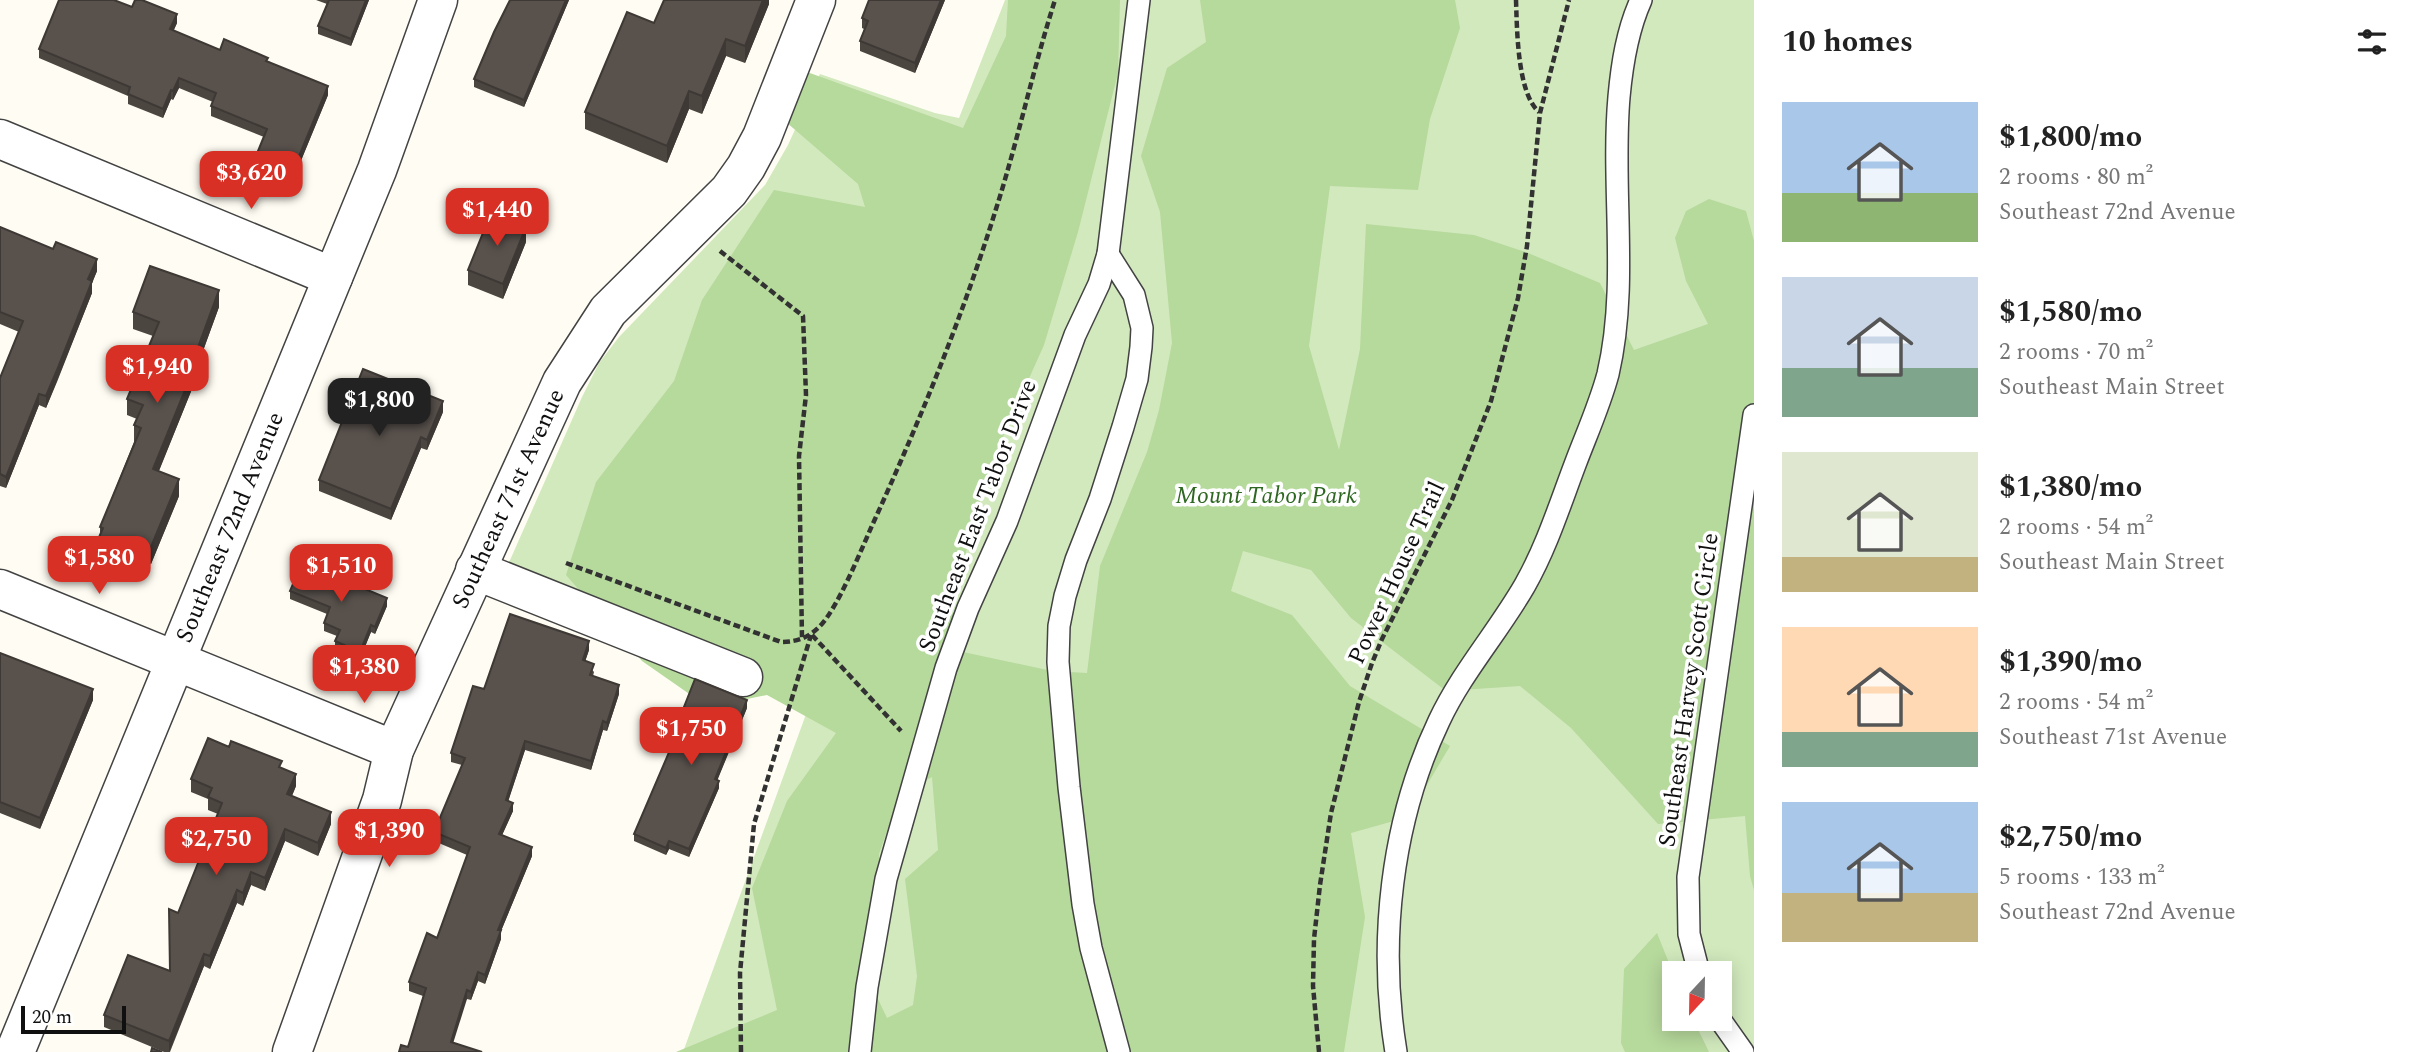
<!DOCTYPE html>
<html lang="en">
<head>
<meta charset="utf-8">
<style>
  :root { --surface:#fff; --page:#f2f2f2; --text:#222; --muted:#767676; --accent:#d93025 }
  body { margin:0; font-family:Spectral,serif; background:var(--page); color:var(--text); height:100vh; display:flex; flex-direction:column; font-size:26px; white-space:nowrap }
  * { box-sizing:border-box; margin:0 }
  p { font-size:23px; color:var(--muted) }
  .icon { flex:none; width:38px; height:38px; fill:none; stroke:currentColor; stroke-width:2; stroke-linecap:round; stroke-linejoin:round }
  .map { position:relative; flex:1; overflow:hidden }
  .side { display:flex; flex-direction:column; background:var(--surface); width:665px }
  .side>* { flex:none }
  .needle { width:46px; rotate:202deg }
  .fabs { position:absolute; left:1662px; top:961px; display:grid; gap:14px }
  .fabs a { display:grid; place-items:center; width:70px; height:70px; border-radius:0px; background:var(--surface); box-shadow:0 4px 18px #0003; font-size:35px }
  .scale { position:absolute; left:21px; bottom:18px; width:105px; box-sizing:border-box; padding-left:7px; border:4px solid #101010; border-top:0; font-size:19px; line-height:24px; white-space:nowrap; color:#101010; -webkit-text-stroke:5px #fff; paint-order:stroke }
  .price { position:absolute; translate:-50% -60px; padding:0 16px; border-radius:14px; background:var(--accent); color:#fff; font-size:23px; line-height:46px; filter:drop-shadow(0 2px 4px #0008) }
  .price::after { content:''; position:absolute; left:50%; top:42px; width:21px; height:16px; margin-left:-10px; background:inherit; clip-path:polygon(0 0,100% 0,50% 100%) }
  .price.current { background:#222; color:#fff }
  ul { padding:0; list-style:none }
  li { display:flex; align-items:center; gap:21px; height:175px; padding:0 28px }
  li span { display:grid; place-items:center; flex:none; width:196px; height:140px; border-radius:0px; color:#555 }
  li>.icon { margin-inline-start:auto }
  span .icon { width:84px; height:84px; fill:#fffc; stroke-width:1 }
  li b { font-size:30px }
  h2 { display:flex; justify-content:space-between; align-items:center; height:84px; padding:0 28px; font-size:30px }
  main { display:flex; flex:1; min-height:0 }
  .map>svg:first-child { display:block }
  .green { fill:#d2e9bd; fill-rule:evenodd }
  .forest { fill:#b6d99c; fill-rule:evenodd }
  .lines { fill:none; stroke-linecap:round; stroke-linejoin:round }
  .lane-casing { stroke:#434343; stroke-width:24 }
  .street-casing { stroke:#434343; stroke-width:41 }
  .path { stroke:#323232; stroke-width:4.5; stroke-dasharray:7 3.5; stroke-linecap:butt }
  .lane { stroke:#fff; stroke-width:21 }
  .street { stroke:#fff; stroke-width:38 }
  .wall { fill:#4c4641 }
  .shaded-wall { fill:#3e3935 }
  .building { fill:#58514c; stroke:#3e3935; stroke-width:2 }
  .labels { text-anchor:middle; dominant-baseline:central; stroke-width:7; stroke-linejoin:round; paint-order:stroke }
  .park-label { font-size:24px; font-style:italic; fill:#2e6721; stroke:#fff }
  .street-label { font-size:24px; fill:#101010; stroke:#fff }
</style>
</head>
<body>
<main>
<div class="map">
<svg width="1754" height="1052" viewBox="0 0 1754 1052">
  <rect width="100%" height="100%" fill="#fffdf3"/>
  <!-- green -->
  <path class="green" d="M1005,0H1754V1052H683L817,684L507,567L582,397L599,363L619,337L765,185L788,145L820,74L935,113L959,118ZM1675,973H1720V1018H1675Z"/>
  <!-- forest -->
  <g class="forest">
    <path d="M1008,0H1120L1118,73L1078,232L1044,345L989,468L951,607L963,652L1052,671L1087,673L1100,566L1147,452L1159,410L1172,343L1160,212L1141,156L1167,68L1206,42L1200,0H1455L1460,28L1430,119L1418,190L1330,186L1309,346L1339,450L1360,349L1366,224L1474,235L1528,253L1600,283L1634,350L1708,324L1686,281L1675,238L1686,211L1709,199L1746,211L1754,241V890L1750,876L1745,816L1658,824L1571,728L1520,686L1446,691L1351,618L1311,570L1243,551L1231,591L1292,615L1350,686L1450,746L1408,817L1351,833L1365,917L1344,1052H676L777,1010L752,888L787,801L836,733L767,695L708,707L642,661L566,575L596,482L674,381L702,300L774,190L865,207L858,184L786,122L807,72L963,128L1006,36ZM932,777L938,850L905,879L917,976L913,1005L887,1018L877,997L885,943L879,854L900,794Z"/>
    <path d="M1657,933L1675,978V1018L1693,1019L1709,1052H1625L1621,1043L1624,969Z"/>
  </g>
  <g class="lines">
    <!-- lane casing -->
    <g class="lane-casing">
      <g id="lane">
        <path d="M1108,254L1134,295L1142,328L1141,347L1137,379L1123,427L1100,499L1076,560L1065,596L1059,626L1058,662L1069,787L1083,904L1091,948L1119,1052"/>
        <path d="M1699,973L1689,934L1688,877L1754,415"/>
        <path d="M1719,1018L1743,1052"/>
        <path d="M860,1052L867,987L886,879L946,668L968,608L1007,521L1075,335L1099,284L1108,254L1139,0"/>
        <path d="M1396,1052C1378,942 1391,822 1439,721C1462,672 1498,632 1525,585C1547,546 1560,504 1576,462C1587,433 1600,404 1608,374C1629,284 1611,188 1619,97C1622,64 1627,31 1641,0"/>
      </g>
    </g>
    <!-- street casing -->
    <g class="street-casing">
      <g id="street">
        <path d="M0,139L333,277"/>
        <path d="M475,570L743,677"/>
        <path d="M0,589L394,750"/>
        <path id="s1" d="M15,1052L377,170L438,0"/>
        <path id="s2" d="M292,1052L382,800L394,750L562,382L608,311L729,191L746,167L762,137L816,0"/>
      </g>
    </g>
    <!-- path -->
    <g class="path">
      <path d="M1516,0C1517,28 1517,93 1539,112"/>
      <path d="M720,251L803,316L806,395L799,456L802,638"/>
      <path d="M566,563L781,642C796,642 808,638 819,627C838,609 863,545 875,519C921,418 963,315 996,209C1018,140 1033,69 1055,0"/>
      <path d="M812,635L901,731"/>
      <path d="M741,1052L740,973L754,824L811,635"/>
      <path d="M1319,1052L1313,986L1314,939L1320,885L1331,813L1359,702L1372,663L1382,639L1452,500L1491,401L1518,298L1527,246L1540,113L1569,0"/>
    </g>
    <!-- lane -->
    <use href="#lane" class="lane"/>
    <!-- street -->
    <use href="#street" class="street"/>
  </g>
  <!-- wall -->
  <g class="wall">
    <path d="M316,0H369L351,46L318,34V26L327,4Z"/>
    <path d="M510,0H569L524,107L474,87V79Z"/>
    <path d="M769,0V4L745,63L726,56L702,114L689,109L667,163L585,129V112L654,23Z"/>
    <path d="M945,0L915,73L860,51V41L864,29L862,28V18Z"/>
    <path d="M132,7L177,23L173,31L220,50L268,61L328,95L293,180L256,165V156L264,137L211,116V106L213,102L179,88L173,100L171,99L163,118L128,104V96L39,58V49Z"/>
    <path d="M0,227L97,271L92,283V293L57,382L46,408L39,405L6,488L0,486V378L19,332L0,324Z"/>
    <path d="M526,242L503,299L468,285V270Z"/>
    <path d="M219,307L192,381V389L159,471L179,496L151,564L135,557L129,572L97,558V542L100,535V527L134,442V425L137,419L127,415V399L153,336L133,329V312Z"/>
    <path d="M443,412L427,450L421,448L391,520L319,491V480Z"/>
    <path d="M290,591L387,606L375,634L371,632L360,659L335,649V641L337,636L324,631V623L327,614L290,599Z"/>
    <path d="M589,650L585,661L594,672L593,676L619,694L607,731L603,730L591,770L525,750L508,801L513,811L502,835L532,856L501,931V939L485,984L478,981L471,1000L467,999L408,1047L423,996L409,991V982L437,938L467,855L434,841V832L462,765L451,762V753L484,689Z"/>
    <path d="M0,653L93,700L40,829L0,813Z"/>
    <path d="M747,708L717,780L719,788L689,857L669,849L666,855L634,841V834L673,742V735Z"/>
    <path d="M282,768L296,786L292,796L331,824L318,856L285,841L265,891L251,885L243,906L237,903L210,969L204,966L170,1052H164L104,1027V1015L170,971L178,913L218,814L208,810V799L191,792V779Z"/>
  </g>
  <!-- shaded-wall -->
  <g class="shaded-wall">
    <path d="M366,0H369L351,46V39Z"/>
    <path d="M566,0H569L524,107V100Z"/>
    <path d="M763,0H769V4L745,63V46Z"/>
    <path d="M941,0H945L915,73V63Z"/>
    <path d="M177,14V23L170,39V29Z"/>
    <path d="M726,39V56L702,114V96Z"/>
    <path d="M179,78V88L173,100V91Z"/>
    <path d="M328,86V95L293,180V171Z"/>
    <path d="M171,90V99L163,118V109Z"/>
    <path d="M689,91V109L667,163V146Z"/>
    <path d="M526,227V242L503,299V284Z"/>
    <path d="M97,259V271L92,283V293L46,408V396L88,279Z"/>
    <path d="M219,290V307L192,381V389L153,485V469Z"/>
    <path d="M39,394V405L6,488V477Z"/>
    <path d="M443,401V412L427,450V440Z"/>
    <path d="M421,437V448L391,520V509Z"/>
    <path d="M179,479V496L151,564V547Z"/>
    <path d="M135,540V557L129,572V555Z"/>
    <path d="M387,598V606L375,634V627Z"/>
    <path d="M371,625V632L360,659V652Z"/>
    <path d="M589,641V650L583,668V660Z"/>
    <path d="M619,685V694L607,731V723Z"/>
    <path d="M93,689V700L40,829V818Z"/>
    <path d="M747,700V708L715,786V779Z"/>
    <path d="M603,721V730L591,770V761Z"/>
    <path d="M525,741V750L506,808V800Z"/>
    <path d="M296,774V786L287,807V794Z"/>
    <path d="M719,781V788L689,857V849Z"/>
    <path d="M513,803V811L499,842V834Z"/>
    <path d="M331,812V824L318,856V843Z"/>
    <path d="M285,829V841L265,891V878Z"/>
    <path d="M669,841V849L666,855V848Z"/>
    <path d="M532,847V856L501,931V939L485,984V975L498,930Z"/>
    <path d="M251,872V885L243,906V893Z"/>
    <path d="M237,890V903L210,969V956Z"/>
    <path d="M204,954V966L169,1052V1041Z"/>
    <path d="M478,972V981L471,1000V992Z"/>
    <path d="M467,990V999L451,1050V1042Z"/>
  </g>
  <!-- building -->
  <g class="building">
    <path d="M59,0H114L132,7L135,0H142L177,14L170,29L220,50L224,39L268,58L266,61L328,86L293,171L256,156L267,129L211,106L216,93L179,78L173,91L171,90L163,109L128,94L130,87L39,49Z"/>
    <path d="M329,0H366L351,39L318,26Z"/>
    <path d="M510,0H566L524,100L474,79L494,32Z"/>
    <path d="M664,0H763L745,46L726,39L702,96L689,91L667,146L585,112L627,12L654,23Z"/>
    <path d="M869,0H941L915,63L860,41L868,21L862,18Z"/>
    <path d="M491,213L526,227L503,284L468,270Z"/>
    <path d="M0,227L53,249L56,242L97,259L88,279L92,281L57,370L46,396L39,394L6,477L0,474V378L23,321L0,312Z"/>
    <path d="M150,266L219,290L189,372L192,373L153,469L179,479L151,547L135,540L129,555L97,542L103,528L100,527L141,428L134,425L143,405L127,399L159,322L133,312Z"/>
    <path d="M363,369L443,401L427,440L421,437L391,509L319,480Z"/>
    <path d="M302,563L387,598L375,627L371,625L360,652L335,641L340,630L324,623L330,607L290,591Z"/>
    <path d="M510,614L589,641L583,660L594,664L590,675L619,685L607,723L603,721L591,761L525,741L506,800L513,803L499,834L532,847L498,930H501L485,975L478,972L471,992L467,990L451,1042L482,1052H399L401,1045L408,1047L426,988L409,982L427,933L437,938L470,847L434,832L465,758L451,753L473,686L484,689Z"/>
    <path d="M0,653L93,689L40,818L0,802Z"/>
    <path d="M695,679L747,700L715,779L719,781L689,849L669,841L666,848L634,834L676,736L673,735Z"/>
    <path d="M208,738L229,747L231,741L282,761L279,767L296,774L287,794L331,812L318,843L285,829L265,878L251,872L243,893L237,890L210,956L204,954L169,1041L104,1015L128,955L170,971L169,909L178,913L222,803L208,797L212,788L191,779Z"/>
    <path d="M152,1048L162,1052H151Z"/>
  </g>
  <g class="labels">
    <!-- park labels -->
    <g class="park-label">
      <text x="1266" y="496">Mount Tabor Park</text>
    </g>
    <!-- street labels -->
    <g class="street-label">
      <text stroke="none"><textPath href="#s2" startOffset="595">Southeast 71st Avenue</textPath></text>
      <text transform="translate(978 516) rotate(-69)">Southeast East Tabor Drive</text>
      <text stroke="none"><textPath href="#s1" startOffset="567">Southeast 72nd Avenue</textPath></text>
      <text transform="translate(1397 573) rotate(-65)">Power House Trail</text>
      <text transform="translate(1689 690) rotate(-82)">Southeast Harvey Scott Circle</text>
    </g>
  </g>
</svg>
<div class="fabs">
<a><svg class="needle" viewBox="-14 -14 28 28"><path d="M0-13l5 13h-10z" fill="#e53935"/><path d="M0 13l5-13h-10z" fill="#767676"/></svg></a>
</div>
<div class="scale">20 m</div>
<b class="price" style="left:251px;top:211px">$3,620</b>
<b class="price" style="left:497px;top:248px">$1,440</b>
<b class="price" style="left:157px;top:405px">$1,940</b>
<b class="price current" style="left:379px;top:438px">$1,800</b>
<b class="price" style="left:99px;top:596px">$1,580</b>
<b class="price" style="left:341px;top:604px">$1,510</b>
<b class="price" style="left:364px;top:705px">$1,380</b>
<b class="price" style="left:691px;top:767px">$1,750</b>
<b class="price" style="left:389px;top:869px">$1,390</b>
<b class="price" style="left:216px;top:877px">$2,750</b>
</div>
<section class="side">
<h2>10 homes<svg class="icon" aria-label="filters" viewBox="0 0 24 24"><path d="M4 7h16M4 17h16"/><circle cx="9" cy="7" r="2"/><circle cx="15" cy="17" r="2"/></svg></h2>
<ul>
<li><span style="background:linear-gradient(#a9c7e8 65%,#8fb573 0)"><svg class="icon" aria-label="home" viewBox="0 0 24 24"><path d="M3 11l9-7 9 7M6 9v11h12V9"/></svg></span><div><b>$1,800/mo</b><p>2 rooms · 80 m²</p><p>Southeast 72nd Avenue</p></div></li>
<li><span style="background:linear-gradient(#c9d6e8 65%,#7fa58c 0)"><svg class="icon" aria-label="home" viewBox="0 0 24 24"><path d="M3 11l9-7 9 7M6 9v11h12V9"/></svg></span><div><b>$1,580/mo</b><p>2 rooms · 70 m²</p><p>Southeast Main Street</p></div></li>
<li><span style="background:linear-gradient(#dfe7d0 75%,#c2b280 0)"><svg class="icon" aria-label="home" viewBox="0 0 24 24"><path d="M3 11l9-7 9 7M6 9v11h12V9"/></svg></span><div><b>$1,380/mo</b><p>2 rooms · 54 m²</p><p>Southeast Main Street</p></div></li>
<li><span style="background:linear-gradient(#ffd9b3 75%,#7fa58c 0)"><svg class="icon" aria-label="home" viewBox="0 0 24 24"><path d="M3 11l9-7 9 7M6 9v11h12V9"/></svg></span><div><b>$1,390/mo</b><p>2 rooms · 54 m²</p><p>Southeast 71st Avenue</p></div></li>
<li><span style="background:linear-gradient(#a9c7e8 65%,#c2b280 0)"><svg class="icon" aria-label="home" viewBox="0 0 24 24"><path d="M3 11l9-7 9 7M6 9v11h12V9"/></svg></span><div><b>$2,750/mo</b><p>5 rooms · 133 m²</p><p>Southeast 72nd Avenue</p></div></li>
</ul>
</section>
</main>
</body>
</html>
